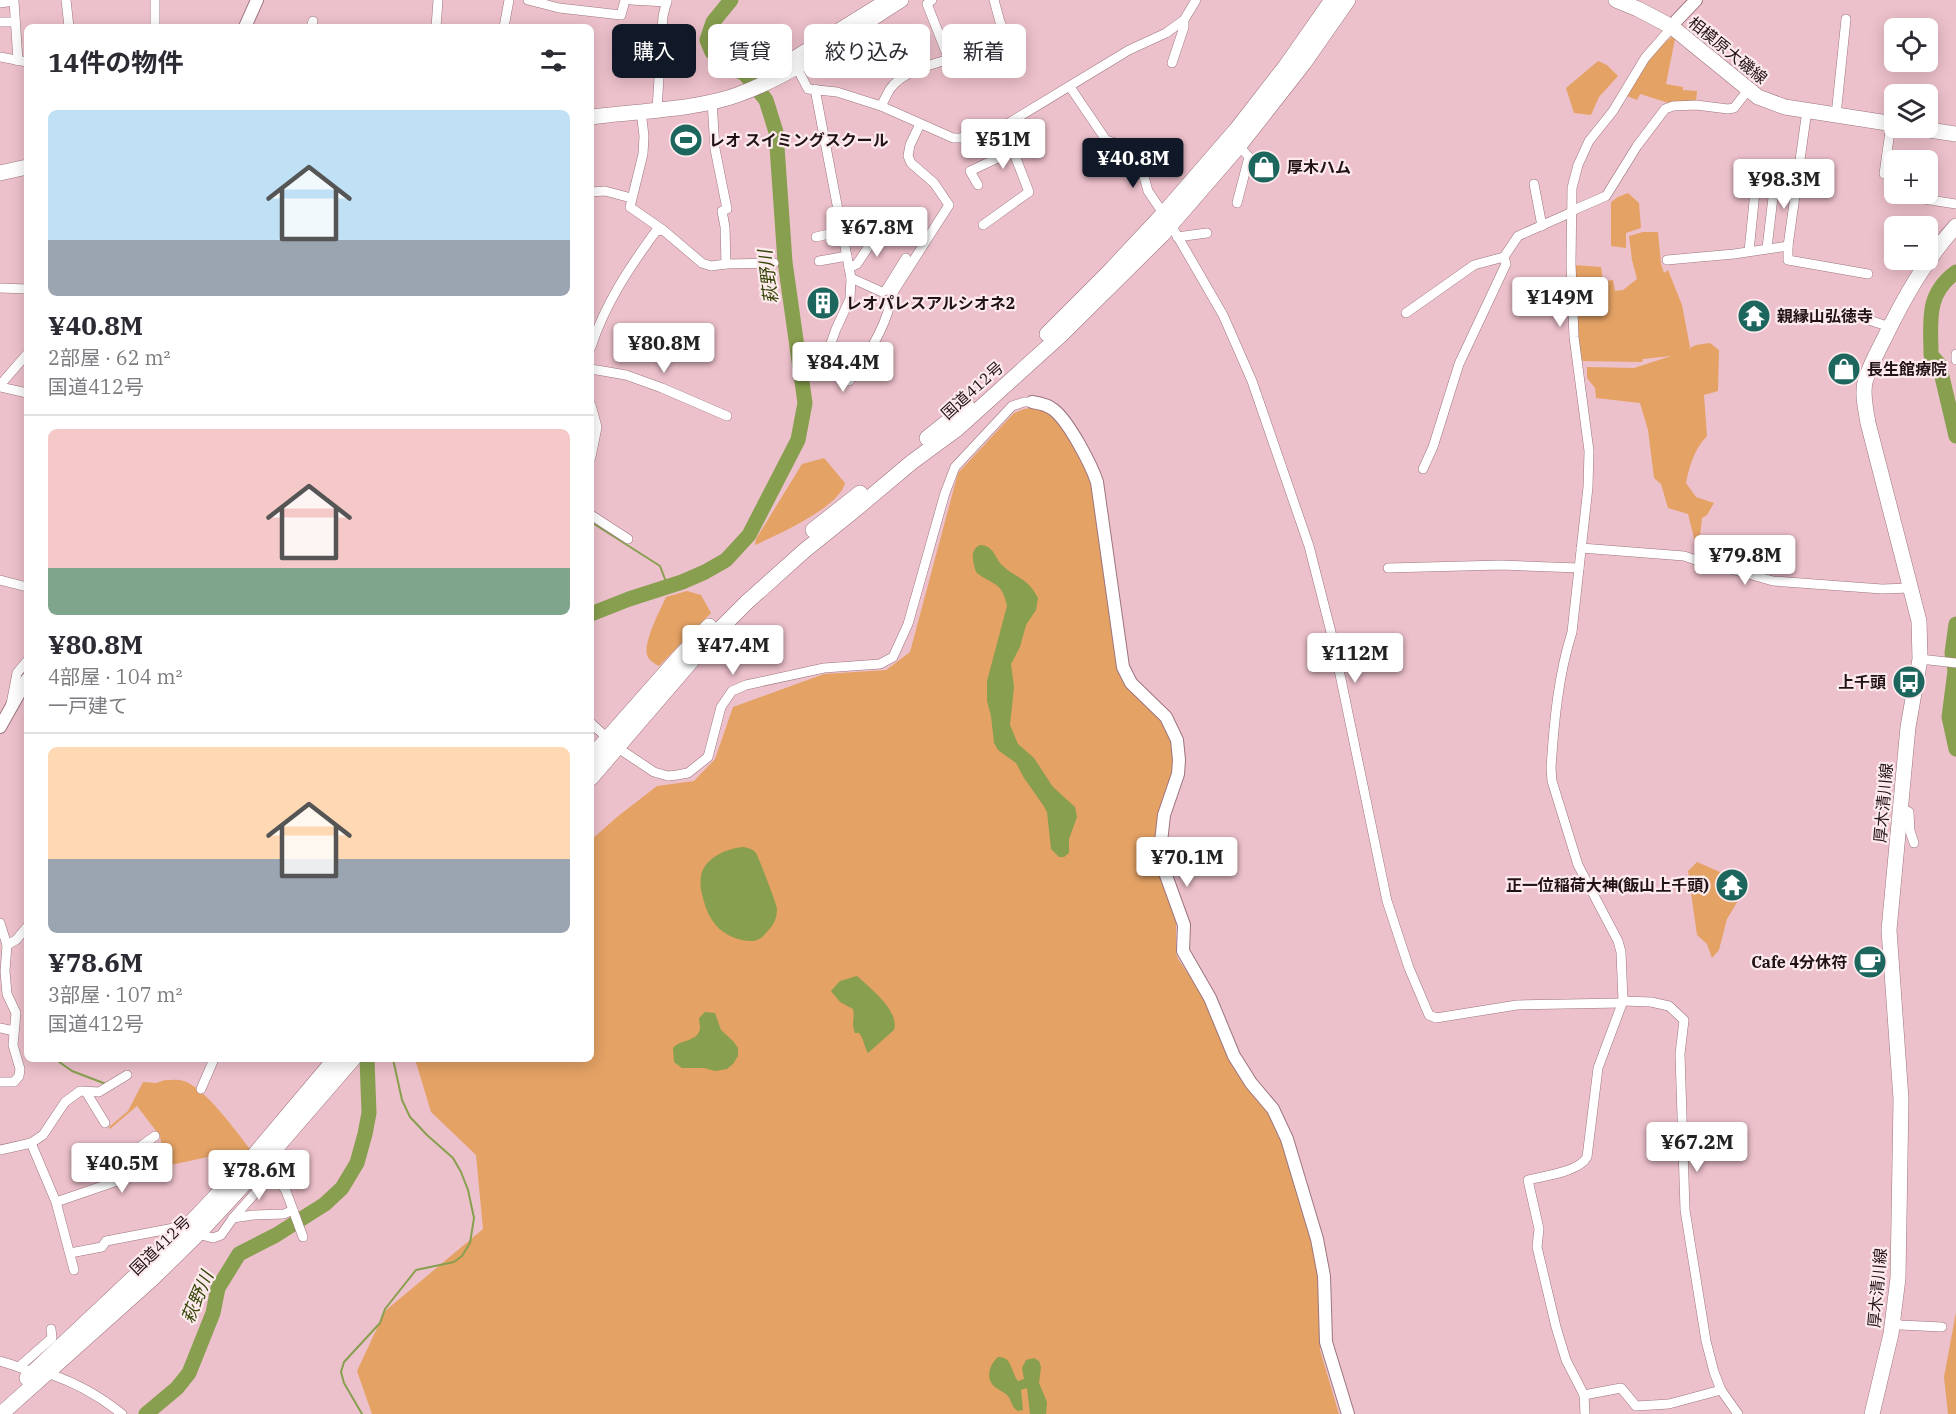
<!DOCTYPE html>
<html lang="ja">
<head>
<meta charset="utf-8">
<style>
  :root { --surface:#fff; --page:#f2f2f3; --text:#2b2b33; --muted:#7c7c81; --line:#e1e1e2; --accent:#111827 }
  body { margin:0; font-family:"IBM Plex Serif","Noto Sans JP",serif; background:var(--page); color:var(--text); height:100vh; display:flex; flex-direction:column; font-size:22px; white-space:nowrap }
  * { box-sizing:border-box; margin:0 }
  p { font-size:20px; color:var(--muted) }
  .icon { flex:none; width:33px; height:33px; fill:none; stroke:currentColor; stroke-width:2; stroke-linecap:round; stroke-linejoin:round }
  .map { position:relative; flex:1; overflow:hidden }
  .drawer { position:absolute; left:24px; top:24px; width:570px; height:1038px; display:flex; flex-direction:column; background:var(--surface); border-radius:9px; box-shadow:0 3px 15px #0003 }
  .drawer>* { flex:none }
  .top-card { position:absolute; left:612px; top:24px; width:570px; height:54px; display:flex; gap:12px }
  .tools { position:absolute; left:1884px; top:18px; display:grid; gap:12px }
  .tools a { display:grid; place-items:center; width:54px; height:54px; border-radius:9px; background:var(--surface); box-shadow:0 3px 15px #0003; font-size:30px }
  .price { position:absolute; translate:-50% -51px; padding:0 14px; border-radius:6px; background:#fff; color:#222; font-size:20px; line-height:39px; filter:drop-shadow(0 2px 3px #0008) }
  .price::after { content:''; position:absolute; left:50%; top:36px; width:18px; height:14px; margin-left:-9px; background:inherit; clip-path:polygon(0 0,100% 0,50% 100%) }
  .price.active { background:var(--accent); color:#fff }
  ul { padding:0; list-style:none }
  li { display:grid; align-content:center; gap:12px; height:318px; padding:0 24px }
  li+li { border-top:2px solid var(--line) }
  li span { display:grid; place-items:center; height:186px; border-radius:9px; color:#555 }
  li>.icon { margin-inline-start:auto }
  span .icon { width:108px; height:108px; fill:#fffc; stroke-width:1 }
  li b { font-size:26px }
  h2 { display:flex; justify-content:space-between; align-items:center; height:72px; padding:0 24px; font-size:26px }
  .pill { padding:0 21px; border-radius:9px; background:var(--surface); box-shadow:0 3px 15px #0003; font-size:21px; line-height:54px }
  .pill.active { background:var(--accent); color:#fff }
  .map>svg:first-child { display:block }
  .green { fill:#e4a265 }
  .water { fill:#879f4e }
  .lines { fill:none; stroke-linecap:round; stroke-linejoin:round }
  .stream { stroke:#879f4e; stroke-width:2 }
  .river { stroke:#879f4e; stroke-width:15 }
  .minor-casing { stroke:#9d757e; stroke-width:10 }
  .tertiary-casing { stroke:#9d757e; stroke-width:14 }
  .primary-casing { stroke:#9d757e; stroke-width:16 }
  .trunk-casing { stroke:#9d757e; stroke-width:16 }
  .minor { stroke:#fff; stroke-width:9 }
  .tertiary { stroke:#fff; stroke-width:12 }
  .primary { stroke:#fff; stroke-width:15 }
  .trunk { stroke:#fff; stroke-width:15 }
  .labels { text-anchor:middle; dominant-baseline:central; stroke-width:4.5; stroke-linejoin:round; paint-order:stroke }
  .street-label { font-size:16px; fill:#211216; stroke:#fceaed }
  .poi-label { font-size:16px; font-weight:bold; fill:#211216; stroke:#fceaed; text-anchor:start }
  .water-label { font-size:18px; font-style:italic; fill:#374608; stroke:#fceaed }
</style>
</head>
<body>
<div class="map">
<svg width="1956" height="1414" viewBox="0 0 1956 1414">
  <rect width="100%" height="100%" fill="#edc1cb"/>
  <!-- green -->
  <g class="green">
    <path d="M1672,37L1675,39L1666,84L1683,87V90L1697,91L1696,102L1672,104L1640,94L1637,100L1627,96C1640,75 1651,51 1672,37Z"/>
    <path d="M1598,61L1607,65L1618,76L1599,97L1591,115L1574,113L1566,88Z"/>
    <path d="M1628,193L1639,203L1641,228L1626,233V248L1611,246V202L1618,197Z"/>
    <path d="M1643,232H1658L1661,264L1664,273L1668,270L1682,305L1690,347L1688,349L1696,345L1710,343L1719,350L1718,391L1704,395L1707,436C1694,450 1690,464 1686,483L1696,497L1714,503L1707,515L1702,518L1700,536L1695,542L1688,514L1668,508L1661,484L1654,478L1648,430L1640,403L1596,398L1595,388L1587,378V367L1634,368L1671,356L1643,359L1642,362L1580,361L1574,265L1601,267L1603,281L1613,280L1615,291L1623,290L1637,279L1632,260L1629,236Z"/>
    <path d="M1032,408L1043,410L1057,421L1083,463L1094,493L1117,666L1121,678L1128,689L1157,715L1170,738L1174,756L1172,775L1157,819L1156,856L1161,879L1176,919V953L1178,959L1198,988L1269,1113L1283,1142L1314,1248L1320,1298V1350L1339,1414H372L357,1371L385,1311L483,1229L476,1155L431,1112L415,1059H591V840L617,817L657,786L694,781L715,759L733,707L824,674L886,670L910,652L958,473L1014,413L1024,409Z"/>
    <path d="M824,458L845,483C840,507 777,535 755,545L756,539L802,464Z"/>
    <path d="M687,591L701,595L711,613L659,666C655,664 650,661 648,657C641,645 661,609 666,597Z"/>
    <path d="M1697,862L1727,875L1737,882L1739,899L1727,919L1719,950L1712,958L1707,944L1697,935L1688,871Z"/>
    <path d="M165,1080C171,1080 178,1079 184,1081C206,1089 235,1130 250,1149L235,1164L226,1153L166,1166L160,1136L137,1106L110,1129L109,1127L128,1111L143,1082L156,1083Z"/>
    <path d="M1956,1312V1414H1948L1944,1377Z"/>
  </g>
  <!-- water -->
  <g class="water">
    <path d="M980,545C995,546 994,558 1003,566C1017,579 1027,577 1038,598L1036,610L1026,625L1020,647L1011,664L1014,687L1010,725L1018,744L1034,758L1053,787L1075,807L1077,817L1069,839V853L1064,857H1059L1051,849L1047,812L1043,805L1024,778L1016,763L998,750L994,743L991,716L987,701V681L1007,606C1002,580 992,586 976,572C973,562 969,550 980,545Z"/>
    <path d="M744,847C748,848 753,849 756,853C758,856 777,905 777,909C777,919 773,926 766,933C759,942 752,942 742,940C724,936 712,925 706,908C703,898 699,887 701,876C704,858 727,848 744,847Z"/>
    <path d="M857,976C870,988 900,1011 894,1030L868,1053C864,1046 864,1039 859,1033H855C851,1024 855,1018 853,1009L840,1002L831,991L840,981Z"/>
    <path d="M705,1012L715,1013L721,1030L733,1041L738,1048V1056L733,1064L727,1069L715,1071L704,1068H682L674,1062L673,1048C680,1039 699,1042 700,1028C700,1025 699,1021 699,1018Z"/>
    <path d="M998,1357C1012,1356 1011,1372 1018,1381L1024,1379L1022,1368L1026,1360L1034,1358L1039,1361L1041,1367L1039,1383L1047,1402L1046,1414H1030L1027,1388L1021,1390L1023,1410L1018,1411C1011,1407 1012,1401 1008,1396C1004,1392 999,1390 995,1387C985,1379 989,1365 998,1357Z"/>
  </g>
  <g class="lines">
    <!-- stream -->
    <g class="stream">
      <path d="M591,522L660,566L668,587"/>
      <path d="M55,1059L72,1071L106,1084"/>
      <path d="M362,1414L344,1383L341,1372L344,1362L380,1323L385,1309L416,1270L454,1262L462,1256L470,1243L474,1218L468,1190L461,1172L453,1158L427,1135L410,1117L402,1100L393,1059"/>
    </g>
    <!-- river -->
    <g class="river">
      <path d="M1956,272C1925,295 1931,321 1931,355L1939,364L1956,436"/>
      <path d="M591,614L629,599L682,582L705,572L726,560L749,535L798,440L805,403L785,262L776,132L766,100L745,74L724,64L712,52L707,40L713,22L731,0"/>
      <path d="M1956,624L1952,653L1955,671L1949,717L1956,749"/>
      <path d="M146,1414L177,1388L189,1373L213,1313L218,1288L239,1254L276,1235L325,1204L342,1188L357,1163L365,1134L369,1113L367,1059"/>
    </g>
    <!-- minor casing -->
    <g class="minor-casing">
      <g id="minor">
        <path d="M66,0L69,27"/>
        <path d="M155,0V27"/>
        <path d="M528,0L559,8L621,15L625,0"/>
        <path d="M631,0L667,2"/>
        <path d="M994,0L1000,22L1017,59"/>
        <path d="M0,3L14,1L18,61"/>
        <path d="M0,22H15"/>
        <path d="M311,27L313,21"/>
        <path d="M436,27L438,0"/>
        <path d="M504,27L509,0"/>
        <path d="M0,57L27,62"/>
        <path d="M1172,63L1184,27V20L1196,0"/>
        <path d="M796,66L808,89L837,92L881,106L953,138H960L1007,124L1129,50L1166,33L1184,20"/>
        <path d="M760,73L791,57L883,0"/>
        <path d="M1070,87L1106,140L1130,148L1144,160"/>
        <path d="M815,89L851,278L850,299L836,329L825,360L849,381C867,357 888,324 892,294L949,205L934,183L911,163L908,156L910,145L920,124"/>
        <path d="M712,101L715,149L727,209L722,211L725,227L726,264"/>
        <path d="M881,106C884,101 887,94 890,89C902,72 927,66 946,60L948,57L927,4L932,0"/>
        <path d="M657,109L663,16L667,0"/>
        <path d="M641,111L644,136L643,154L630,207L663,230L702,263L711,266L726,264L774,263"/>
        <path d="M1836,115L1846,19"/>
        <path d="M1145,155L1143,173L1148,191L1171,225L1223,315L1252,381L1309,546L1332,636L1387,901L1409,968L1429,1015L1436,1018L1517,1005L1622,1003"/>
        <path d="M1884,174L1891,124"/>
        <path d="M1534,184L1542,226"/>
        <path d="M978,185L970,171L1013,151"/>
        <path d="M591,192L605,191L631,198"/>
        <path d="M1892,194L1956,204"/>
        <path d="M1237,203L1249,157L1239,146"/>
        <path d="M983,225L1029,192L1003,125"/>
        <path d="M816,237L842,231"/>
        <path d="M1177,237L1207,233"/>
        <path d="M1788,246V260L1868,274"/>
        <path d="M1767,248L1776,172"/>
        <path d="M1749,251L1757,172L1759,170L1787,173"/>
        <path d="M1667,260L1734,254L1788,246L1807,110"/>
        <path d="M819,261L847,256"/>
        <path d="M849,268L857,264L883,225"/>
        <path d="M851,278L882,292L886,290L906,258"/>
        <path d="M0,288L27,289"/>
        <path d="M1406,313L1474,265L1504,257L1518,236L1572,212L1576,209L1606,196L1637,146L1665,109L1673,106L1696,105L1728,109L1734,108L1748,90"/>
        <path d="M1866,319L1890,327"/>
        <path d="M591,347C605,304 629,268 656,231L663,230"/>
        <path d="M1956,354V360"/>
        <path d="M591,369L626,375L662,388L727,416"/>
        <path d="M0,385L27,354"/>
        <path d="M0,387L27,393"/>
        <path d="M591,405L597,427L591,457"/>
        <path d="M1423,469L1433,447L1459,364L1506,264L1504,257"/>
        <path d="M591,515L628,539"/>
        <path d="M1581,548L1684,556L1716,567L1731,569L1773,581L1882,589L1910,588"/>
        <path d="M1388,568L1501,565L1579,568"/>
        <path d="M0,580L27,587"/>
        <path d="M1920,659L1956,663"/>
        <path d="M11,704L17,673L27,661"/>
        <path d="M591,723L618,748L654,772L668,776L677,775L688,773L708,757L721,707L732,691L746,685L824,668L880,664L893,657L908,624L945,493L955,467L1012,406L1024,402H1032"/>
        <path d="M1901,808L1909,812L1910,831L1914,843"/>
        <path d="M0,923L7,945L5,971L7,994L16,1013L13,1045L20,1069L19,1076L14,1082H0"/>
        <path d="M7,945L16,940L27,927"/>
        <path d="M1623,1001L1651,1002L1669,1006L1684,1020L1680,1054L1685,1210L1706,1341L1714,1372L1721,1390L1738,1414"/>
        <path d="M0,1028L14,1031"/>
        <path d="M201,1089L214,1059"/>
        <path d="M86,1092L105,1123"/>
        <path d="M31,1143L56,1202L74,1270"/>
        <path d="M0,1150L31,1143L43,1135L65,1102L80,1091L99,1092L127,1075"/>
        <path d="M127,1156L155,1136"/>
        <path d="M272,1169L286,1191L303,1237"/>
        <path d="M56,1202L129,1177L132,1173L125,1154"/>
        <path d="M233,1218L253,1215L284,1214L293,1210"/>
        <path d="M70,1253L102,1247L106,1241L174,1228L213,1238L221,1235L233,1218L273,1173"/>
        <path d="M1893,1321L1900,1325L1942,1327"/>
        <path d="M0,1361C11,1364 21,1368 32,1372C38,1374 44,1372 50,1374C76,1383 101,1397 122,1414"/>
        <path d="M20,1366L52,1338L51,1329"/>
        <path d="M1584,1395L1621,1388L1636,1406L1669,1404L1721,1390"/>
        <path d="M1585,1414L1584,1395L1566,1360L1556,1327L1537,1247L1539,1229L1528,1180C1544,1176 1579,1172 1587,1157L1598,1068L1623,1001L1621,952L1618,941L1578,865L1552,781L1551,768C1554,723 1558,676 1572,632L1588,487L1589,451L1574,337L1571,264L1572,188L1578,165L1589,141L1613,111L1645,58L1672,27"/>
      </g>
    </g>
    <!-- tertiary casing -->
    <g class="tertiary-casing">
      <g id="tertiary">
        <path d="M245,27L257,0"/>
        <path d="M1672,27L1677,20L1696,0"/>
        <path d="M1032,402C1039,403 1048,405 1054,410C1069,422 1091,464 1097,482L1123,667L1131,683L1166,717L1177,740L1179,760L1178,774L1164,815L1161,842L1163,867L1184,925L1183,951L1210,998L1234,1056L1251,1083L1273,1109L1287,1139L1317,1239L1324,1276L1326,1342L1348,1414"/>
        <path d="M0,727L27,679"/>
      </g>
    </g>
    <!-- primary casing -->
    <g class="primary-casing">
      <g id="primary">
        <path d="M1616,0L1638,9L1672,27L1758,97L1785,107L1894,124"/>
        <path d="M591,117C636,111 695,110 737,95C796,74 848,33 901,0"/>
        <path d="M1916,128L1956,134"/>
        <path d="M0,173L27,167"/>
        <path d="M1872,1414L1891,1334L1898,1278L1901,1099L1889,930L1908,727L1920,659L1919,621L1868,423C1866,410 1862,395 1865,382C1869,367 1877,353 1884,339C1904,298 1925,260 1956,226"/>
      </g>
    </g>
    <!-- trunk casing -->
    <g class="trunk-casing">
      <g id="trunk">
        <path d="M1047,334L1108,273L1164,213L1236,130L1285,67L1332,0"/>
        <path d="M927,438L967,406"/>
        <path d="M813,530L860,493"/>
        <path d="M591,757L681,655L709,626"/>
        <path d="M591,778L712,637L747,602L804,551L850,514L912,462L957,429L1061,335L1162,235L1239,146L1304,63L1348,0"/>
        <path d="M27,1378L183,1231L250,1160L335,1059"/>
        <path d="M1,1414L152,1279L199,1233L257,1170L353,1059"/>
      </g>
    </g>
    <!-- minor -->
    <use href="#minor" class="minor"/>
    <!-- tertiary -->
    <use href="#tertiary" class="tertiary"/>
    <!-- primary -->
    <use href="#primary" class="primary"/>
    <!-- trunk -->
    <use href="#trunk" class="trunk"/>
  </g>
  <!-- icons -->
  <defs>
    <g id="stadium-disc" transform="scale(1.725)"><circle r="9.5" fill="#1c665d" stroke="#fceaed"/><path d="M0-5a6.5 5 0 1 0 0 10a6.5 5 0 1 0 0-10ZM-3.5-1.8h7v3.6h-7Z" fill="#fff"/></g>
    <g id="shop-disc" transform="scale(1.725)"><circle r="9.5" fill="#1c665d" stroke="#fceaed"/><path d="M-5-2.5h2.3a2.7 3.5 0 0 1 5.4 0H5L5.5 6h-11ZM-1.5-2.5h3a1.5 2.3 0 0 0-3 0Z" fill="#fff"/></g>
    <g id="building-disc" transform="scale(1.725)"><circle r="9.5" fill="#1c665d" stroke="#fceaed"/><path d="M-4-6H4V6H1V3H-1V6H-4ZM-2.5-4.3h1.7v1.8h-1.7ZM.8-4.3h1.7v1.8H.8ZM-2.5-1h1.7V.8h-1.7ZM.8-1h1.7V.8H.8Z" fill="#fff"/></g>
    <g id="temple-disc" transform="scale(1.725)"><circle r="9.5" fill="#1c665d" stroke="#fceaed"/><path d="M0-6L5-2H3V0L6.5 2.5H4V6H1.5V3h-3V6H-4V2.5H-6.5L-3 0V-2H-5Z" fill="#fff"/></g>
    <g id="bus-disc" transform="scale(1.725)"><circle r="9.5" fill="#1c665d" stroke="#fceaed"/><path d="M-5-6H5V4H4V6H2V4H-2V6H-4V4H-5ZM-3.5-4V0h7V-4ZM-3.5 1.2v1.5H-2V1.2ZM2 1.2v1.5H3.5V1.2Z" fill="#fff"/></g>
    <g id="cafe-disc" transform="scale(1.725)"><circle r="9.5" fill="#1c665d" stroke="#fceaed"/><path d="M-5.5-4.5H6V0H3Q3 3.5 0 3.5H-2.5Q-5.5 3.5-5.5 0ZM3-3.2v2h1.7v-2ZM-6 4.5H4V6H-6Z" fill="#fff"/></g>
  </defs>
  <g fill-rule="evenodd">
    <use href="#stadium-disc" x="686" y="140"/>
    <use href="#shop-disc" x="1264" y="167"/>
    <use href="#building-disc" x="823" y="303"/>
    <use href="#temple-disc" x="1754" y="316"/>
    <use href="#shop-disc" x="1844" y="369"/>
    <use href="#bus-disc" x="1909" y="682"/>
    <use href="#temple-disc" x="1732" y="885"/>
    <use href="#cafe-disc" x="1870" y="962"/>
  </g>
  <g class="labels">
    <!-- street labels -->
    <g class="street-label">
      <text transform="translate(1728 50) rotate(39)">相模原大磯線</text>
      <text transform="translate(972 390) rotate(-42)">国道412号</text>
      <text transform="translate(1883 803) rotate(-85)">厚木清川線</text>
      <text transform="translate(160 1245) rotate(-44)">国道412号</text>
      <text transform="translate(1877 1288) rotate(-85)">厚木清川線</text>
    </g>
    <!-- poi labels -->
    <g class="poi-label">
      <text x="709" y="140">レオ スイミングスクール</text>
      <text x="1287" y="167">厚木ハム</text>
      <text x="846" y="303">レオパレスアルシオネ2</text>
      <text x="1777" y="316">親縁山弘徳寺</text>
      <text x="1867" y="369">長生館療院</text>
      <text x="1886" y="682" text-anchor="end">上千頭</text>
      <text x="1709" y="885" text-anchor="end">正一位稲荷大神(飯山上千頭)</text>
      <text x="1847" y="962" text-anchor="end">Cafe 4分休符</text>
    </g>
    <!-- water labels -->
    <g class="water-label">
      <text transform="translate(768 277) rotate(-97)">萩野川</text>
      <text transform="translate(197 1297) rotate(-67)">萩野川</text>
    </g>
  </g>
</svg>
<div class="tools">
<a><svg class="icon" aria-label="locate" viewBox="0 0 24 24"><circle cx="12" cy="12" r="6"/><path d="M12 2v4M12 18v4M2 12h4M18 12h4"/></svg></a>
<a><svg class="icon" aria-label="layers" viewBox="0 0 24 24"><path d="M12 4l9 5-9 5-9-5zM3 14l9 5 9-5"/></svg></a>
<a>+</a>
<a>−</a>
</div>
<b class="price" style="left:1003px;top:170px">¥51M</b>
<b class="price active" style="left:1133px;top:189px">¥40.8M</b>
<b class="price" style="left:1784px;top:210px">¥98.3M</b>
<b class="price" style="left:877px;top:258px">¥67.8M</b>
<b class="price" style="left:1560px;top:328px">¥149M</b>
<b class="price" style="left:664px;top:374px">¥80.8M</b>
<b class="price" style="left:843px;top:393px">¥84.4M</b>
<b class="price" style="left:1745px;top:586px">¥79.8M</b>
<b class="price" style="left:733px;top:676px">¥47.4M</b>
<b class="price" style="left:1355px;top:684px">¥112M</b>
<b class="price" style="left:1187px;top:888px">¥70.1M</b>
<b class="price" style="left:1697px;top:1173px">¥67.2M</b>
<b class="price" style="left:122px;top:1194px">¥40.5M</b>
<b class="price" style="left:259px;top:1201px">¥78.6M</b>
<div class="top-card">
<a class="pill active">購入</a>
<a class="pill">賃貸</a>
<a class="pill">絞り込み</a>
<a class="pill">新着</a>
</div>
<section class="drawer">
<h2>14件の物件<svg class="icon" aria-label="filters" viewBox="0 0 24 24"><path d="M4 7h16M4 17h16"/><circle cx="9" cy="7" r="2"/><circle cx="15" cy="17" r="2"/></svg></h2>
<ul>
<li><span style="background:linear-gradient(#bfe0f5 70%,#9aa5b1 0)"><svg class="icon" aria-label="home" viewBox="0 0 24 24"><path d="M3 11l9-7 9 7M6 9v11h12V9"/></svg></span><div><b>¥40.8M</b><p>2部屋 · 62 m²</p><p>国道412号</p></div></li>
<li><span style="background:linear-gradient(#f6c9c9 75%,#7fa58c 0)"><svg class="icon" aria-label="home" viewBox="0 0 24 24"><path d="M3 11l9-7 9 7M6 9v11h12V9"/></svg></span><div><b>¥80.8M</b><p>4部屋 · 104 m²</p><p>一戸建て</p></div></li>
<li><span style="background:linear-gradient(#ffd9b3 60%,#9aa5b1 0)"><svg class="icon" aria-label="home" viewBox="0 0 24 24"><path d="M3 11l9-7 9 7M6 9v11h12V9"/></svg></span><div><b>¥78.6M</b><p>3部屋 · 107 m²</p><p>国道412号</p></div></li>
</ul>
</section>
</div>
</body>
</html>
